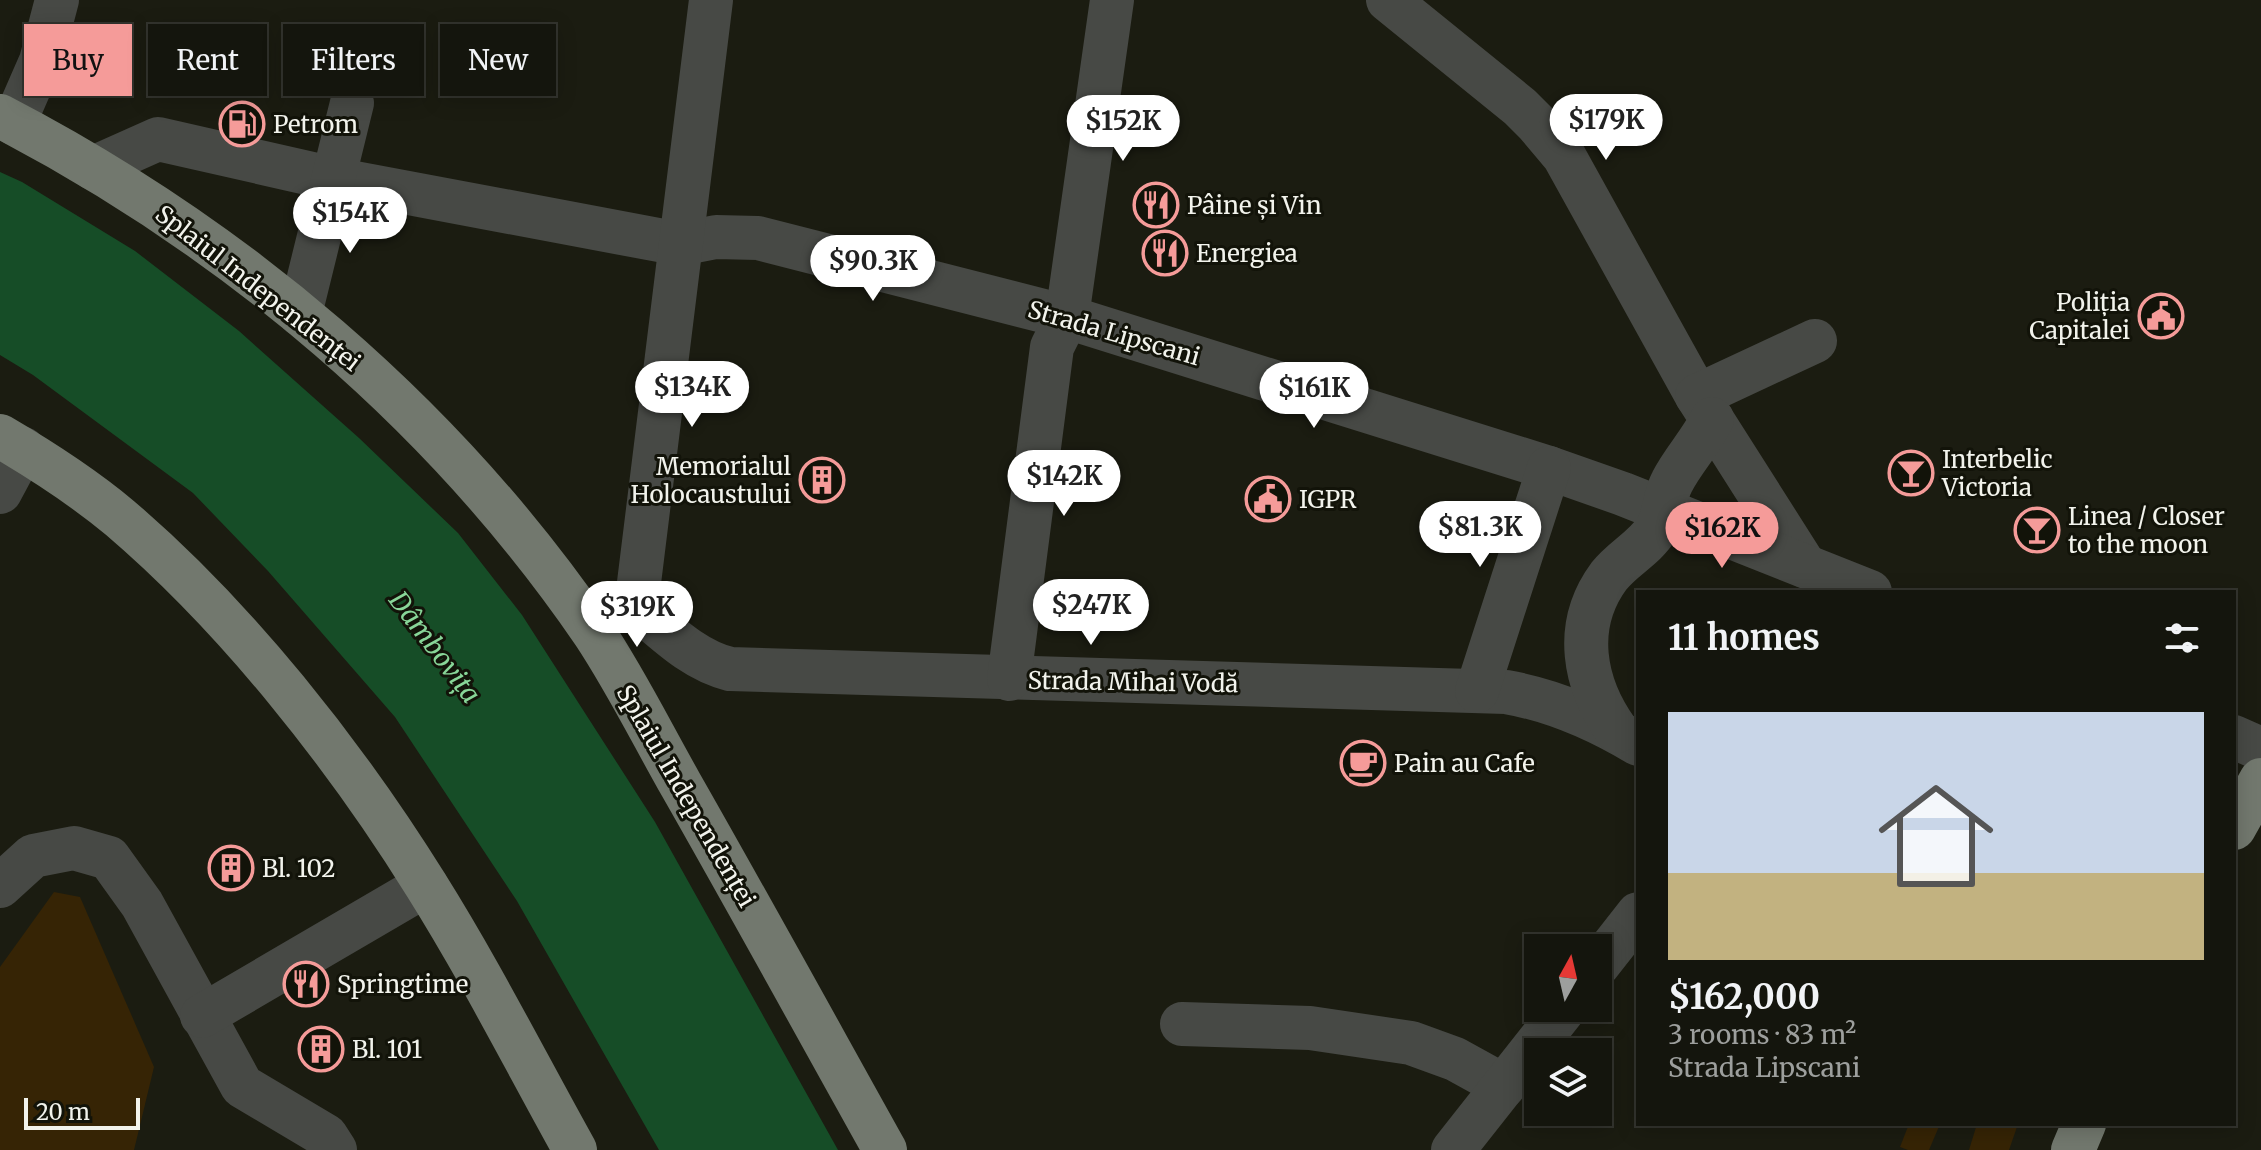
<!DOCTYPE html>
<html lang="en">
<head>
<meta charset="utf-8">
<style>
  :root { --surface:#14150d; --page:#21221b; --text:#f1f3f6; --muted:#9d9f9d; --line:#33342e; --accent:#f59b99 }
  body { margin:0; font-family:Merriweather,serif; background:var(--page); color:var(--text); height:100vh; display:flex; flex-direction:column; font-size:30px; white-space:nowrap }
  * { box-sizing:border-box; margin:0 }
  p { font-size:26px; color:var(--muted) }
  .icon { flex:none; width:44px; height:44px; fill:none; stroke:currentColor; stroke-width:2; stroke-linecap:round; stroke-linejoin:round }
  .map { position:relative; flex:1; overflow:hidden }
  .panel { position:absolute; left:1636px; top:590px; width:600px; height:536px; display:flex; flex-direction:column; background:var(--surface); border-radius:0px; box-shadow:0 4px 20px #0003,0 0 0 2px var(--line) }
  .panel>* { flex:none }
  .top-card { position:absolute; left:24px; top:24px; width:760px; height:72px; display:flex; gap:16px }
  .needle { width:52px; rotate:8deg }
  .controls { position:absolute; left:1524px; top:934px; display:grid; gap:16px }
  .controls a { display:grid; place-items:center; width:88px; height:88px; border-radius:0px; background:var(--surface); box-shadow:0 4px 20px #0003,0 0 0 2px var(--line); font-size:40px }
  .scale { position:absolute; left:24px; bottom:20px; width:116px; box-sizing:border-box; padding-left:8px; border:4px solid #f2f3ec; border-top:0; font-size:22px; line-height:28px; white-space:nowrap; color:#f2f3ec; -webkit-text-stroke:6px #121309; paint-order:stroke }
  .price { position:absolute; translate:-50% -68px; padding:0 18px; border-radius:28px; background:#fff; color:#222; font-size:26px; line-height:52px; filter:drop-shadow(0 2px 4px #0008) }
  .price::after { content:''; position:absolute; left:50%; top:48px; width:24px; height:18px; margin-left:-12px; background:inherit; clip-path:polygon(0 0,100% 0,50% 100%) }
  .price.selected { background:var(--accent); color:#111 }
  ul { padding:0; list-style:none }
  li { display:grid; align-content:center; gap:16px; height:424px; padding:0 32px }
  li+li { border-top:2px solid var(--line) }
  li span { display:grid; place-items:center; height:248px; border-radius:0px; color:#555 }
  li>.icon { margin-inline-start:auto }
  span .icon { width:144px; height:144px; fill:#fffc; stroke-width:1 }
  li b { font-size:34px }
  h2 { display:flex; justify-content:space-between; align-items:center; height:96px; padding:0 32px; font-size:34px }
  .tag { padding:0 28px; border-radius:0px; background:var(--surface); box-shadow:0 4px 20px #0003,0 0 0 2px var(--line); font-size:28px; line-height:72px }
  .tag.selected { background:var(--accent); color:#111 }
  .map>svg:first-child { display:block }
  .green { fill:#362405 }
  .water { fill:#164d27 }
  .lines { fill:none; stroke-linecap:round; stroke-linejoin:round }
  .minor { stroke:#474945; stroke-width:44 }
  .major { stroke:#72786e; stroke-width:44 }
  .labels { text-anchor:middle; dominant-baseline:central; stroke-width:6; stroke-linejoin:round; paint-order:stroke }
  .poi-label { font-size:24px; fill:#f2f3ec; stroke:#121309; text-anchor:start }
  .street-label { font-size:24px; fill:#f2f3ec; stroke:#121309 }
  .water-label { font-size:26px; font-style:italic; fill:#88d698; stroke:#121309 }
</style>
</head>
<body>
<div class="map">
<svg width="2261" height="1150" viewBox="0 0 2261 1150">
  <rect width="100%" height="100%" fill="#1b1c11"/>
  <!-- green -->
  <g class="green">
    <path d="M54,892L80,897L154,1067L134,1150H0V967Z"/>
    <path d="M1909,1124H1940L1929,1150H1908L1900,1147Z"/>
    <path d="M1977,1124H2018L2009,1150H1969Z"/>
  </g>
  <!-- water -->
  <path class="water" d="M0,172L22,182L135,251L239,331L359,438L458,533L522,615L655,822L838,1150H659L517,901L395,717L268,571L193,493L33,375L0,355Z"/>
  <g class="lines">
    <!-- minor -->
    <g class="minor">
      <path d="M1388,0L1520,107L1537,124L1564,156L1697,396L1805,566"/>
      <path d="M14,123L41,61L57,0"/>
      <path d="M93,168L158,139L334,179L680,244L716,237L758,238L1067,317L1549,468L1623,494L1870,592"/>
      <path d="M300,314L352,103"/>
      <path d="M1697,396L1815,341"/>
      <path d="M0,492L23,449"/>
      <path d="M636,607C665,631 693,660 730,669L1506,692C1552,700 1598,720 1638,744"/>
      <path d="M636,607L711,0"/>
      <path d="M1009,679L1052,347L1067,317L1112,0"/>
      <path d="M1477,691L1549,468"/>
      <path d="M1617,731C1584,685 1572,626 1609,576C1623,558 1645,548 1657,528C1665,514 1664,497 1672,482C1683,460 1701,442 1712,419"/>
      <path d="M2234,737L2261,749"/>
      <path d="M0,886L33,856L74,848L109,858L142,904L242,1086L326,1136L335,1150"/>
      <path d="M1598,965L1638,914"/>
      <path d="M202,1016L426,885"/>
      <path d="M1182,1024L1310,1028L1411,1043L1455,1059L1504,1086"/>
      <path d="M1453,1150L1565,1008"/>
    </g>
    <!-- major -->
    <g class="major">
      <path d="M0,116C235,238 444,414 594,633C626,681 652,734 681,785C750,906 817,1028 885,1150"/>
      <path d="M0,436C41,460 83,487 120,518C237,618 345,755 426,885C480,971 526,1062 575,1150"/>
      <path d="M2234,828L2261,780"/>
      <path d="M2073,1150L2084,1124"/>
    </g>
  </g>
  <!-- icons -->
  <defs>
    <g id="fuel-ring" transform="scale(2.3)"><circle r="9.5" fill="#121309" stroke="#f59b99" stroke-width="1.5"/><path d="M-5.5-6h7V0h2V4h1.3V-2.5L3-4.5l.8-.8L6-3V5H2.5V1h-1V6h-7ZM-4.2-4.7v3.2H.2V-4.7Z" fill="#f59b99"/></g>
    <g id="restaurant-ring" transform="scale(2.3)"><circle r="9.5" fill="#121309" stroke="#f59b99" stroke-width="1.5"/><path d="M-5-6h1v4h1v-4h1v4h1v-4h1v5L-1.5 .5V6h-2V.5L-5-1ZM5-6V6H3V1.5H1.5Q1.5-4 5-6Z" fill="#f59b99"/></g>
    <g id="civic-ring" transform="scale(2.3)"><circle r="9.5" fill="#121309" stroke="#f59b99" stroke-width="1.5"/><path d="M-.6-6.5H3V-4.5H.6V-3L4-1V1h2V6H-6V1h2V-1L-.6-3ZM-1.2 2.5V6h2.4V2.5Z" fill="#f59b99"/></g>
    <g id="bar-ring" transform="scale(2.3)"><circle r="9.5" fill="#121309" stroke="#f59b99" stroke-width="1.5"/><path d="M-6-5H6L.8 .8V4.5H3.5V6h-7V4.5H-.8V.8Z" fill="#f59b99"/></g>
    <g id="building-ring" transform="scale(2.3)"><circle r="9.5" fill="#121309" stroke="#f59b99" stroke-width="1.5"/><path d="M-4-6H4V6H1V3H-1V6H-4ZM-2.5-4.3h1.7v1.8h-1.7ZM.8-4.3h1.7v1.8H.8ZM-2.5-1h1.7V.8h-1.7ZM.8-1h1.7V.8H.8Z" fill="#f59b99"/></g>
    <g id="cafe-ring" transform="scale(2.3)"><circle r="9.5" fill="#121309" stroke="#f59b99" stroke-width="1.5"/><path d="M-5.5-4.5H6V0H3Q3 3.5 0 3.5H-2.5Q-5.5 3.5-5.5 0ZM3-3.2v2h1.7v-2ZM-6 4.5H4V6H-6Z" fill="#f59b99"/></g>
  </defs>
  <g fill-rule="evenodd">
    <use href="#fuel-ring" x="242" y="124"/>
    <use href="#restaurant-ring" x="1156" y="205"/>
    <use href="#restaurant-ring" x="1165" y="253"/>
    <use href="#civic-ring" x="2161" y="316"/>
    <use href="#bar-ring" x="1911" y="473"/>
    <use href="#building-ring" x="822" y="480"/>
    <use href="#civic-ring" x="1268" y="499"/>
    <use href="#bar-ring" x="2037" y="530"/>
    <use href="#cafe-ring" x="1363" y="763"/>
    <use href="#building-ring" x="231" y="868"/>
    <use href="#restaurant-ring" x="306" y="984"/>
    <use href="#building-ring" x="321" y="1049"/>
  </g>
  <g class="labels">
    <!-- poi labels -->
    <g class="poi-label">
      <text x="273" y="124">Petrom</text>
      <text x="1187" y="205">Pâine și Vin</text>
      <text x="1196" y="253">Energiea</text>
      <text x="2130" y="302" text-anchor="end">Poliția<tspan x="2130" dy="28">Capitalei</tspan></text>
      <text x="1942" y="459">Interbelic<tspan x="1942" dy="28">Victoria</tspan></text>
      <text x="791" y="466" text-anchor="end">Memorialul<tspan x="791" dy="28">Holocaustului</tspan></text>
      <text x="1299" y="499">IGPR</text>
      <text x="2068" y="516">Linea / Closer<tspan x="2068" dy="28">to the moon</tspan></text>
      <text x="1394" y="763">Pain au Cafe</text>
      <text x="262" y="868">Bl. 102</text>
      <text x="337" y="984">Springtime</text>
      <text x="352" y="1049">Bl. 101</text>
    </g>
    <!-- street labels -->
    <g class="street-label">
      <text transform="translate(258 288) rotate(38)">Splaiul Independenței</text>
      <text transform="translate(1114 333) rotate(16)">Strada Lipscani</text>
      <text transform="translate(1133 682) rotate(1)">Strada Mihai Vodă</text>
      <text transform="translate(686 796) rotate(60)">Splaiul Independenței</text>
    </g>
    <!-- water labels -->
    <g class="water-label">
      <text transform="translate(435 647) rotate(53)">Dâmbovița</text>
    </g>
  </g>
</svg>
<div class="controls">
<a><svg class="needle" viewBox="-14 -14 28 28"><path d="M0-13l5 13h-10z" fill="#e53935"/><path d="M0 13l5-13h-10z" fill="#9d9f9d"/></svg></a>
<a><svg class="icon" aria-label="layers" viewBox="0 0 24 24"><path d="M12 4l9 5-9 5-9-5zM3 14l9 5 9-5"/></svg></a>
</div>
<div class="scale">20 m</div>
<b class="price" style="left:1606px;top:162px">$179K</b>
<b class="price" style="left:1123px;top:163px">$152K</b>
<b class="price" style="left:350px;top:255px">$154K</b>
<b class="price" style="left:873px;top:303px">$90.3K</b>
<b class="price" style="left:692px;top:429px">$134K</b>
<b class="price" style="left:1314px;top:430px">$161K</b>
<b class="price" style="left:1064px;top:518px">$142K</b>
<b class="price" style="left:1480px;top:569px">$81.3K</b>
<b class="price selected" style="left:1722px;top:570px">$162K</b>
<b class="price" style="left:1091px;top:647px">$247K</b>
<b class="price" style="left:637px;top:649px">$319K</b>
<div class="top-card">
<a class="tag selected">Buy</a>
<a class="tag">Rent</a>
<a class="tag">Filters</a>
<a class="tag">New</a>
</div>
<section class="panel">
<h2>11 homes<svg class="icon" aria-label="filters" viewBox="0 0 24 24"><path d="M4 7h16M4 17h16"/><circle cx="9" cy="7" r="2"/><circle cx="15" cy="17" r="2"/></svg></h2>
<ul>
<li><span style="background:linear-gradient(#c9d6e8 65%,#c2b280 0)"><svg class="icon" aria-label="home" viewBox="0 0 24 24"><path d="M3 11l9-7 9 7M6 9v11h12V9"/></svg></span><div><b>$162,000</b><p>3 rooms · 83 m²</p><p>Strada Lipscani</p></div></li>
</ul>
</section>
</div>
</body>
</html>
